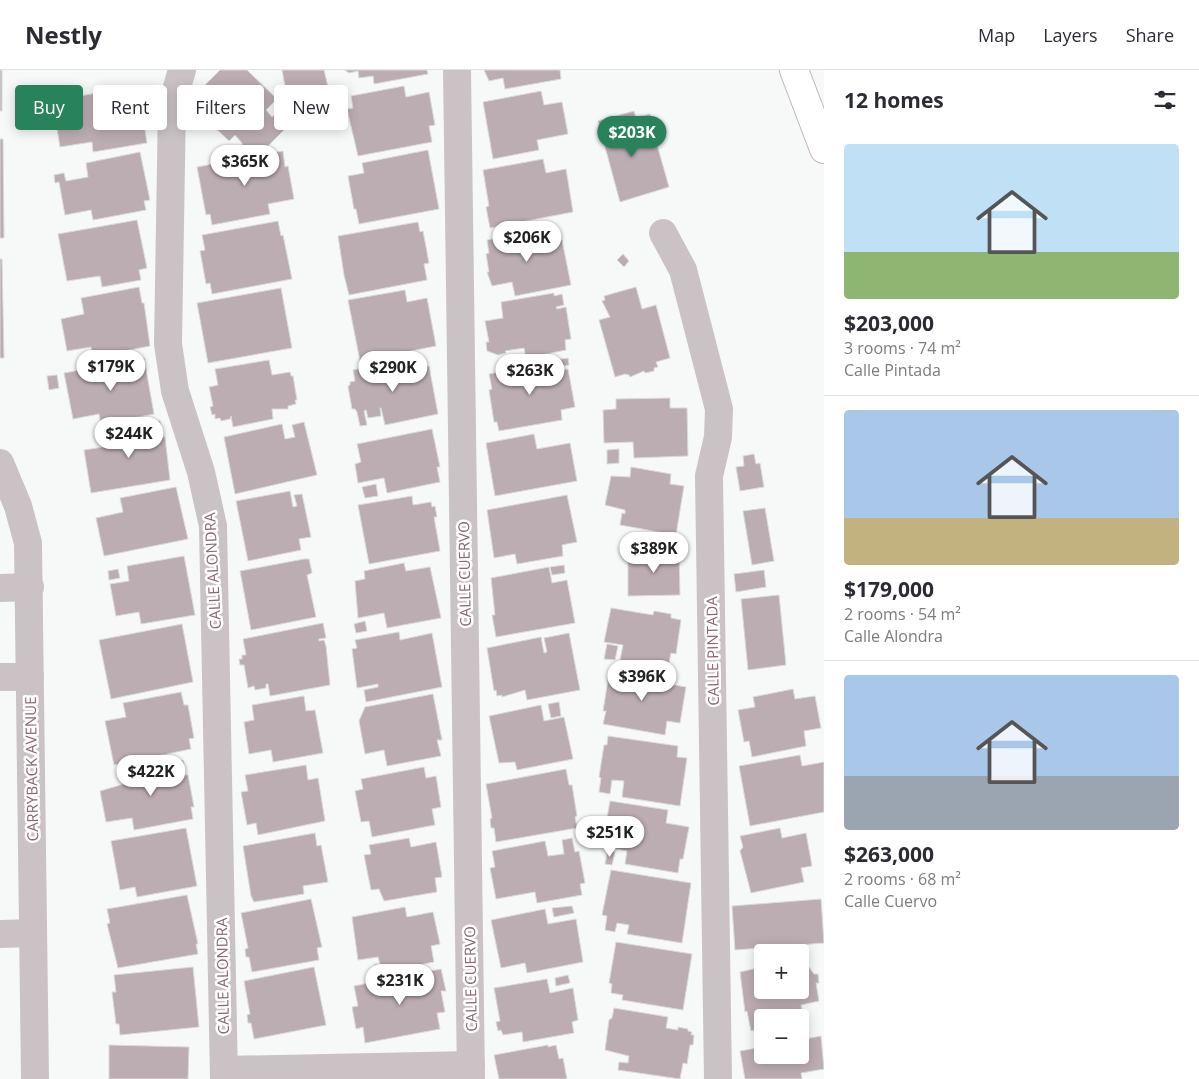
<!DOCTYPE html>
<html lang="en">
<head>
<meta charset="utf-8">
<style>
  :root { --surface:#fff; --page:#f2f2f3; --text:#2b2b33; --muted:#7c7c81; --line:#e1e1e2; --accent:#28825a }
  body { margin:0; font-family:"Open Sans",sans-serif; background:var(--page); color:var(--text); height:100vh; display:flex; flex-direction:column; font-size:19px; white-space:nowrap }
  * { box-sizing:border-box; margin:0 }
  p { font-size:16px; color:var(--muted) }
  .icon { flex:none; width:28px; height:28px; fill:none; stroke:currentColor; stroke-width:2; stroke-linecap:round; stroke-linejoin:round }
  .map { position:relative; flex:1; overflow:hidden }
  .sheet { display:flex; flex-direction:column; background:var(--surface); width:375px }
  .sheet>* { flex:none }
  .banner { position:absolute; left:15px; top:15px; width:475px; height:45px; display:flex; gap:10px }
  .fabs { position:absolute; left:754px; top:874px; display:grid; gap:10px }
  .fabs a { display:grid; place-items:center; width:55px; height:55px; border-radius:5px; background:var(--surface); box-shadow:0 2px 12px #0003; font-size:25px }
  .price { position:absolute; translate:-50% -42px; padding:0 11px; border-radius:18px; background:#fff; color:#222; font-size:16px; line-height:32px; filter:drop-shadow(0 1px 2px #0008) }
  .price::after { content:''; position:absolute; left:50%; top:30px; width:15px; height:11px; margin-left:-8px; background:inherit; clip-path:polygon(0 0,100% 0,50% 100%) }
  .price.active { background:var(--accent); color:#fff }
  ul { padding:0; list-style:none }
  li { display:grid; align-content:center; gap:10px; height:265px; padding:0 20px }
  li+li { border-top:1px solid var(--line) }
  li span { display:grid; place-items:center; height:155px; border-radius:5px; color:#555 }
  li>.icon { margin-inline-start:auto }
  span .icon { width:90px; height:90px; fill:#fffc; stroke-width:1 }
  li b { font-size:21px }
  h2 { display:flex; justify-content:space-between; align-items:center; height:60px; padding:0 20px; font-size:21px }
  .chip { padding:0 18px; border-radius:5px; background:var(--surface); box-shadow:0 2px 12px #0003; font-size:18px; line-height:45px }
  .chip.active { background:var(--accent); color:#fff }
  header { display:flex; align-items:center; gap:30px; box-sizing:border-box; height:70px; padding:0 25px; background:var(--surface); border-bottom:1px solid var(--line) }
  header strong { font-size:24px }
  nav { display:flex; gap:28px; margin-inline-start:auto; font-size:18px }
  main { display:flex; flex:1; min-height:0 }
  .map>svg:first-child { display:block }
  .building { fill:#bcadb2; stroke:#d9dbdb }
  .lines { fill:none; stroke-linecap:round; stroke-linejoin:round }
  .highway-casing { stroke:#bfb7ba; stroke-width:30 }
  .minor { stroke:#cbc2c5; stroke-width:28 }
  .highway { stroke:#fff; stroke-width:28 }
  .labels { text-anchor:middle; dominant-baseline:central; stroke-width:5; stroke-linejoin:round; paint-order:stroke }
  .street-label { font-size:15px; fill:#8a6771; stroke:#fff }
</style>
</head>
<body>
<header>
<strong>Nestly</strong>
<nav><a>Map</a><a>Layers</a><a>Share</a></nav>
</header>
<main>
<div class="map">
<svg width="824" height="1009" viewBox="0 0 824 1009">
  <rect width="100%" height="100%" fill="#f7f9f9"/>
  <!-- building -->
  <g class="building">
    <rect x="0" y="0" width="2" height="41"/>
    <path d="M220,0H247L277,29L266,40L272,47L278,41L287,50L281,55L285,59L262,82H244L242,73L235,65L229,71L206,49L217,38L199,21Z"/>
    <path d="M282,0H324L328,17L313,20L314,27L288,32Z"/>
    <path d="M345,0H427L428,4L374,14L373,6L359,8L358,1L349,3Z"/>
    <path d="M484,0H560L561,9L505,19L503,8L489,11Z"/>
    <path d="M138,16L147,73L93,82L92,72L60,77L55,46L58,45L56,30Z"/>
    <path d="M404,16L406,27L429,22L435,55L429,56L432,72L358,86L347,39L353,38L351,26Z"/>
    <path d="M541,21L544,35L562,32L568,64L537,70L539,80L493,89L483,32Z"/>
    <path d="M634,41L641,68L654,64L669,117L620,132L598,51Z"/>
    <path d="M650,44L654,58L642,61L638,47Z"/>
    <path d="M0,69H3L4,168H0Z"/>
    <path d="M428,80L439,139L359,154L356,139H354L348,106L364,103L362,93Z"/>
    <path d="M283,81L285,97L288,96L294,129L268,134L270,144L212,155L210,144L206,145L197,97Z"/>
    <path d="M140,82L150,130L144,131L146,140L93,150L91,140L65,145L59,112L55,113L54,105L64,103L66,111L88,107L86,93Z"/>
    <path d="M543,89L546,103L566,99L573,142L490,158L486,137L489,136L483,100Z"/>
    <path d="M137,150L147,198L139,200L141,210L102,217L100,206L67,211L58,164Z"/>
    <path d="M278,151L281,166L283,165L292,209L212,224L210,213L206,214L200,181L205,180L202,165Z"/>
    <path d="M418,152L420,162L423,161L429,193L424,194L427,210L349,225L344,205L338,166Z"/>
    <path d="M541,160L543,174L562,170L571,215L515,226L512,212L492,216L487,202H489L486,184L489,183L487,170Z"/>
    <path d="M623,184L629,191L624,197L617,190Z"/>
    <path d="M0,189H2L4,288H0Z"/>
    <path d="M139,217L142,233H144L150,276L93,287L91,277L67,281L61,249L84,244L81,228Z"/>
    <path d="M636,217L642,239L656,235L670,288L656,292L658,297L654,298V301L645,303L644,301L630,307L629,305L625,304L615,307L599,250L610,247L602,231L605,230L604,226Z"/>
    <path d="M281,218L292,278L208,293L197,233Z"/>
    <path d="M405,220L407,232L427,228L436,276L360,291L348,230Z"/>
    <path d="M554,223V226L562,224L564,235L556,237L557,239L566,237L571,269L565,270L566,280L526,288L524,278L505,281L506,283L498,285L487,281L486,272H489L485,251L503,248L501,232Z"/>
    <path d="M144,288L154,344L101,354L99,344L73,349L64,303Z"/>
    <path d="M568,288L569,295L556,297L555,290Z"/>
    <path d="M269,290L272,305L290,302L291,306H293L297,330H295L296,334L288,336V339H272L273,349L233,357L231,346L230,349L221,351L220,348L215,349V344L212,345L210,337L213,336L209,317L218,315L215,299Z"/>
    <path d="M406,290L408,300L429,296L438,344L385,355L381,338H380L381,346L368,348L366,340L364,341L367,355L360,356L357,342L355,339H352L348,316L350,315V312L355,311L353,300Z"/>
    <path d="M553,292L555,301L568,299L575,337L561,340L562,350L499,361L497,352H494L489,320L492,319L489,304Z"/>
    <path d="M57,305L59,318L49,320L47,306Z"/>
    <path d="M670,328V338H687L688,386L634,388L633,372L604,373L603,340L616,339V329Z"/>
    <path d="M160,351L163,367H165L170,410L91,423L84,380L110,376L107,360Z"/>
    <path d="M304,352L317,405L235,424L224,367L282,354L285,369L295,367L292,355Z"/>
    <path d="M432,359L440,397H437L440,412L387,423L384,408L358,413L355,394L361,392L357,374Z"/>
    <path d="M534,364L537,379L570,373L577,411L495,426L486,373Z"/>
    <path d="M619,379V393L607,394V380Z"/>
    <path d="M754,384L756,394L760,393L764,417L740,421L736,397L744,396L743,386Z"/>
    <path d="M631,397L671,404L670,414L684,416L676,465L620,455L622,443L625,444V440L605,435L611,406L630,407Z"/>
    <path d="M376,414L378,426L365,428L362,417Z"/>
    <path d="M176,417L188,469L104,486L96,448L123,442L120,428Z"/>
    <path d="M290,421L293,437L297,436L294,425L302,424L311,467L299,469L301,480L248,491L236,431Z"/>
    <path d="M567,425L577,472L562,475L563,486L517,494L515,484L494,488L487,440Z"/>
    <path d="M412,426L413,435L431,432L432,437L435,436L437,447H434L440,481L369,494L358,435Z"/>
    <path d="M765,438L774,491L752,495L743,441Z"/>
    <path d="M679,482L680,525L628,526V483Z"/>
    <path d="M184,486L195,545L141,554L139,542L116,546L110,514L129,511L127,496Z"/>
    <path d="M304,489H309L312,503L307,505L316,547L251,560L240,501Z"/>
    <path d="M404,493L406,501L430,497L441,548L387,558L384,543L358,548L355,511L365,509L364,501Z"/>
    <path d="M564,495L565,503L552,505L550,497Z"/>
    <path d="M549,497L552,513L567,510L575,553L496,567L492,545H495L491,508Z"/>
    <path d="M118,499L120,508L109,510L108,501Z"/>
    <path d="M764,500L766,517L736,522L734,504Z"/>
    <path d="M779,525L786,595L748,600L741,529Z"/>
    <path d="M611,538L653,545L654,541L671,544V548L681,550L676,584L671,583L668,598L620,590L623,575L604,572Z"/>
    <path d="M365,551L367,561L356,563L354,554Z"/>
    <path d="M323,553L326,568L319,569V571L324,570L326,576L330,615L270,626L268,614H266V618L255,620L254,616L248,618L244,595H240L239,589H242V585H246L243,569Z"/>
    <path d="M182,554L193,612L111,629L99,570Z"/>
    <path d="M399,562L400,570L432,563L442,617L366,632L364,620L378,617V614L357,618L352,579L357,578L355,570Z"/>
    <path d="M569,563L580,620L527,630L525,620L502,627V625L497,626L496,620L494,621L487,578L541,567L544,583L547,582L544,568Z"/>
    <path d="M607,574L618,576L615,590L604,589Z"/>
    <path d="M622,598L664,606L663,613L686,617L680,653L667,651L665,665L603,654L606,641H603L609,604L620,606Z"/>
    <path d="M793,619L795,629L815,626L821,658L804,661L806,676L752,687L749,671L744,672L738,640L755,637L753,627Z"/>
    <path d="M181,622L184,635H188L194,668L189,669L191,679L114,695L105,651L126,647L123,633Z"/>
    <path d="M433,624L442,670H437L441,686L387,696L384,680L365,684L359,651L365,637Z"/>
    <path d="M304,626L306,641L315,640L323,683L273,692L271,680L249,684L244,652L254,650L252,635Z"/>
    <path d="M559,632L561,646L551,648L548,634Z"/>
    <path d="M541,635L544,651L564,647L573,689L517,700L515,692L499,693L489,646Z"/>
    <path d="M608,666L678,676L677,687L687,688L680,736L622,727L624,711L612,710L610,724L599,722L601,708L599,707L604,675H607Z"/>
    <path d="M800,685L802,696L824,692V742L750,756L739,696Z"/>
    <path d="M183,690L185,705H188L194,737H191L193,749L134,760L132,748L106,752L100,721L131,712L128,699Z"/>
    <path d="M306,695L308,710L318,708L325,751L258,765L256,753L247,755L241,722L248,721L245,705Z"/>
    <path d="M424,697L426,708L436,706L441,737L432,739L435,755L372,767L369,751L361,752L355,721L363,719L361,709Z"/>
    <path d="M566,699L569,715H572L577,746L575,747L577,758L496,772L494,758H491L490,749L492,748L486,714Z"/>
    <path d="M610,731L668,740L666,753L689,757L683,789H680L678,803L625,794L627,781L602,776Z"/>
    <path d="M186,758L197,816L137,827L135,817L120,820L111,771Z"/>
    <path d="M780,758L782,768L806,763L812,796L801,798L804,812L751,823L740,781L743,777L740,766Z"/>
    <path d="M315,763L317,776L321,775L328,812L303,816L304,824L254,832L251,826L243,776Z"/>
    <path d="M409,768L411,777L436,772L442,807L435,808L437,822L384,831L379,819L371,820L364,785L371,784L369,775Z"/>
    <path d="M572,768L575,782L579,781L585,813L580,814L582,825L537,833L535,822L496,829L490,798L495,797L492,781L545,771L548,786L564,784L562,770Z"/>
    <path d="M608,780L615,782L612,795L605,794Z"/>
    <path d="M611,800L691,813L682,873L627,864L629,855L617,853L615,862L605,860L607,846L602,845Z"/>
    <path d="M187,825L198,874H196L198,884L118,898L107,854L110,853L107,839Z"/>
    <path d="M311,829L322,877L317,878L319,890L252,902L249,887H246L245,879L248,878L241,843Z"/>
    <path d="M821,829L824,873L735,880L732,836Z"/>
    <path d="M572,836L574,843L554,847L552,838Z"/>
    <path d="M405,837L407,847L433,842L440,874L431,876L434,892L376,903L374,895L380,894L378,887L358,890L352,847Z"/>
    <path d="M545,839L548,854L576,849L583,892L527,903L525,893L501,898L491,850Z"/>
    <path d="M616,872L692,884L683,940L622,930L623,925L611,923L612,914L609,913Z"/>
    <path d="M193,897L199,957L120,965L119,954H116L112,922H116L114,905Z"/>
    <path d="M314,897L326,955L254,969L251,953H248L247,945L250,944L244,911Z"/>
    <path d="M762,897V920H800V899L809,897L814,904H818L819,913H816L819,931L801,935L804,950L800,951V948H762V958L751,961L747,941L745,942L740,902Z"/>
    <path d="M441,899L446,921H441L445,942L437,943L440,959L365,973L363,957L356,959L352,937L358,936L354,916Z"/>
    <path d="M568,905L570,913L556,916L555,908Z"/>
    <path d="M547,909L550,923L573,918L578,950L572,952L574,963L523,972L522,962L503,965L501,960L498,961L496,952L500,951L494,918Z"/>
    <path d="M614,938L668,947L666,958L678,960V957L688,959V961L692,962L691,965H694L693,975H690L687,994L683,993L680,1009L618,1000L619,992L628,993L629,986L605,980L609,950L612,948Z"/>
    <path d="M762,964V985H800V970L821,966L824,999L801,1003L802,1009H745L740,981L757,978L755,966Z"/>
    <path d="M109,975L189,977L188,1009H109Z"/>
    <path d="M548,975V977L556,975L559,989L563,988L567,1009H499L494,985Z"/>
  </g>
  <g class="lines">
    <!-- highway casing -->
    <g class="highway-casing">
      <path id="highway" d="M794,0L824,79"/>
    </g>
    <!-- minor -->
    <g class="minor">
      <path d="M182,0L172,34L168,274L175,321L201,402L213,456L224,1009"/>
      <path d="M457,0L471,1009"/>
      <path d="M663,163L683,200L719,339L718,367L709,406L718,1009"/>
      <path d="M0,393L18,436L28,473L35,1009"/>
      <path d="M0,518L30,517"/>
      <path d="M0,607H30"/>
      <path d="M0,864L33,863"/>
      <path d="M224,1000L471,995"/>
    </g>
    <!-- highway -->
    <use href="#highway" class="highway"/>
  </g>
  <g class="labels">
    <!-- street labels -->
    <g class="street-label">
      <text transform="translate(212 501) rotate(-93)">CALLE ALONDRA</text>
      <text transform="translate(464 504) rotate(-91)">CALLE CUERVO</text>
      <text transform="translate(712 581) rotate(-91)">CALLE PINTADA</text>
      <text transform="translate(31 699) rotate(-91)">CARRYBACK AVENUE</text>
      <text transform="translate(222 906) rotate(-91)">CALLE ALONDRA</text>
      <text transform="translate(470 909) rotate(-91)">CALLE CUERVO</text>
    </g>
  </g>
</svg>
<div class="fabs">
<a>+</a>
<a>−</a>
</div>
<b class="price active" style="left:632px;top:88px">$203K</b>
<b class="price" style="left:245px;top:117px">$365K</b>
<b class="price" style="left:527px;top:193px">$206K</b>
<b class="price" style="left:111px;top:322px">$179K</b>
<b class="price" style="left:393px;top:323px">$290K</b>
<b class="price" style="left:530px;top:326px">$263K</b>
<b class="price" style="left:129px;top:389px">$244K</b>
<b class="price" style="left:654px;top:504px">$389K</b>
<b class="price" style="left:642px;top:632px">$396K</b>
<b class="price" style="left:151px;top:727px">$422K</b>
<b class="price" style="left:610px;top:788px">$251K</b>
<b class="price" style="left:400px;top:936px">$231K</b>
<div class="banner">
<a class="chip active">Buy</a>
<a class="chip">Rent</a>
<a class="chip">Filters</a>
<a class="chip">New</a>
</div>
</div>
<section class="sheet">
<h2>12 homes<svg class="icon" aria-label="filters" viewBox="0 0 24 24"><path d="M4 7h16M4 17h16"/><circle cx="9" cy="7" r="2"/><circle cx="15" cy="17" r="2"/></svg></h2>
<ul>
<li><span style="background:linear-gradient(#bfe0f5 70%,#8fb573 0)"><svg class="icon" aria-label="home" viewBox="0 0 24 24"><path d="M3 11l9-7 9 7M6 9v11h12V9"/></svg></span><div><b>$203,000</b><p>3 rooms · 74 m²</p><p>Calle Pintada</p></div></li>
<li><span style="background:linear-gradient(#a9c7e8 70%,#c2b280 0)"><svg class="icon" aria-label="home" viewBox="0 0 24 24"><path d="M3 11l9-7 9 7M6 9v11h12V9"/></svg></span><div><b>$179,000</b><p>2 rooms · 54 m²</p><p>Calle Alondra</p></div></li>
<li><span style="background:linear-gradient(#a9c7e8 65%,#9aa5b1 0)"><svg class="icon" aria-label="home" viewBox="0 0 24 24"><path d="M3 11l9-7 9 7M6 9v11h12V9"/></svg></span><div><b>$263,000</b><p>2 rooms · 68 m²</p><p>Calle Cuervo</p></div></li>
</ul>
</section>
</main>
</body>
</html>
